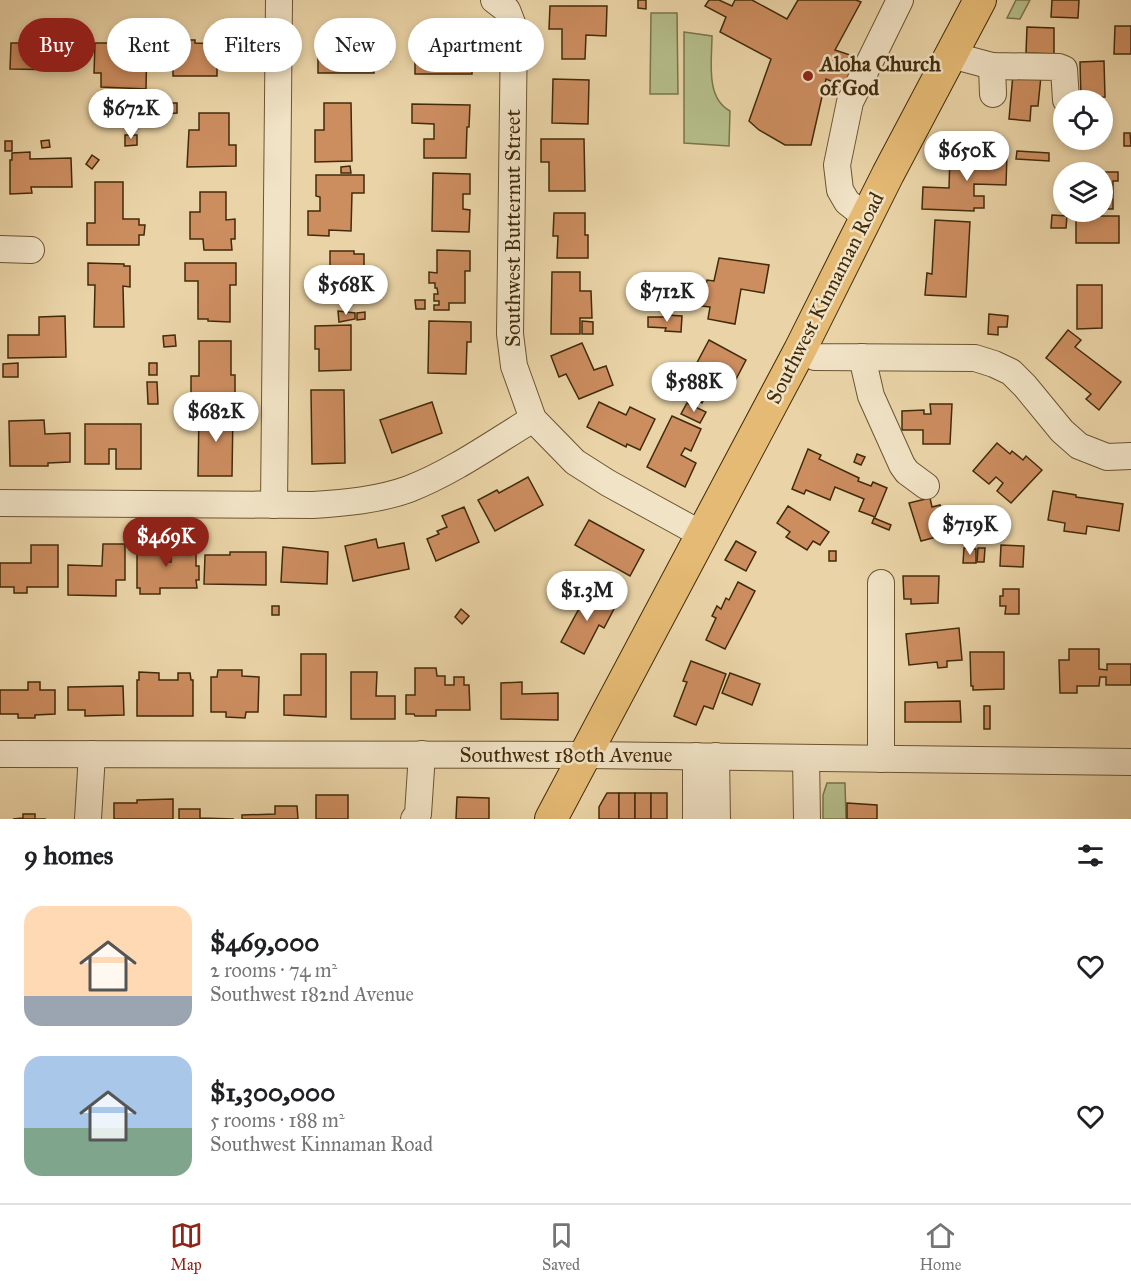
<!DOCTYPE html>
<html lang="en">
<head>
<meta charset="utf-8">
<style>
  :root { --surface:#fff; --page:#f6f6f6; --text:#202124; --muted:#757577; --line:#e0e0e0; --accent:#8f2418 }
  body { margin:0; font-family:"IM FELL Great Primer",serif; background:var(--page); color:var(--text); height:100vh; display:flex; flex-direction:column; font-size:22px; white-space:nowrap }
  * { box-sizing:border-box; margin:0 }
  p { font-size:20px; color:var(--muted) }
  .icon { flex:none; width:33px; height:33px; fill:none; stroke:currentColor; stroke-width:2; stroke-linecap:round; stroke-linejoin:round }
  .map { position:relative; height:819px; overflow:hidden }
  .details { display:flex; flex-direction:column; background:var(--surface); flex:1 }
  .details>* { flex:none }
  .top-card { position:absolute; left:18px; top:18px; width:600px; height:54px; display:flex; gap:12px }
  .tools { position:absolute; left:1053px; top:90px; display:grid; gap:12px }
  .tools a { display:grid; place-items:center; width:60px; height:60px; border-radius:50%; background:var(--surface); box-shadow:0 3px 9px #0003; font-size:30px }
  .price { position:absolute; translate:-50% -51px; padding:0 14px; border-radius:21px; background:#fff; color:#222; font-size:20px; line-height:39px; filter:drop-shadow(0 2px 3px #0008) }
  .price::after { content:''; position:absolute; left:50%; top:36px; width:18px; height:14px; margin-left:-9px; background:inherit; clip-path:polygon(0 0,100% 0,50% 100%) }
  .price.current { background:var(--accent); color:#fff }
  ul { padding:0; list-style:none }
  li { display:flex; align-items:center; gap:18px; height:150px; padding:0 24px }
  li span { display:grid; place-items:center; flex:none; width:168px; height:120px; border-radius:18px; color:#555 }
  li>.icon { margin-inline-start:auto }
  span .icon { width:72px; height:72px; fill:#fffc; stroke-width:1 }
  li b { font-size:26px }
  h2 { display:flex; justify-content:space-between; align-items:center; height:72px; padding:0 24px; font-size:26px }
  .tag { padding:0 21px; border-radius:27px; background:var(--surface); box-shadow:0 3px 9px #0003; font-size:21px; line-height:54px }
  .tag.current { background:var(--accent); color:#fff }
  .dock { display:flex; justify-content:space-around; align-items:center; height:84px; border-top:2px solid var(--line); background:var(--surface); font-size:16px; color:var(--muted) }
  .dock a { display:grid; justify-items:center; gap:3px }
  .dock .current { color:var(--accent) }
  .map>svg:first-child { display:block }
  .green { fill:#b4bd89; stroke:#7a744a; stroke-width:1.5 }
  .building { fill:#cc8d5f; stroke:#412b0a; stroke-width:1.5 }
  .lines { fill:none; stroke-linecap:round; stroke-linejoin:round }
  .minor-casing { stroke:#6b5531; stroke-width:28 }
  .major-casing { stroke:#412b0a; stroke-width:34 }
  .minor { stroke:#f1e3c6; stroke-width:26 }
  .major { stroke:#e5ba74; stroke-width:32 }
  .poi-dot { fill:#8f2418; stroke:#f1e3c6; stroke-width:2 }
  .labels { text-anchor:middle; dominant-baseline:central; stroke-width:5; stroke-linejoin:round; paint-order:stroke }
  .poi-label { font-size:21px; font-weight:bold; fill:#412b0a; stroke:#f1e3c6; text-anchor:start }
  .street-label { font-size:21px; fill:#412b0a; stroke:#f1e3c6 }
</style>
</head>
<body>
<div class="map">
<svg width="1131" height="819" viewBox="0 0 1131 819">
  <rect width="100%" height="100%" fill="#ead4a7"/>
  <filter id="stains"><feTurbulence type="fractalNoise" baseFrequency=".00333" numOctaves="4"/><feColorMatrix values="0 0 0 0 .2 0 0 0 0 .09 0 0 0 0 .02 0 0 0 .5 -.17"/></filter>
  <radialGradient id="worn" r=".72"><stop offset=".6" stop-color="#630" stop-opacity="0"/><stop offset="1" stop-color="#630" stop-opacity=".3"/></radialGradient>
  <!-- green -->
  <g class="green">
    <path d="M1016,0H1030L1020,19L1007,18Z"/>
    <path d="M651,13H677L678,94H650Z"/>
    <path d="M684,32L712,36C712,60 705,98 730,111L729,146L684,143Z"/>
    <path d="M827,783H845L846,819H823V795Z"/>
  </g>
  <!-- building -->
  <g class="building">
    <path d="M638,0H646V9L638,8Z"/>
    <path d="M709,0H719L732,6L735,0H752L787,19L798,0H856L861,2L835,50L853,56V73L843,86L826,79L811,145H785L759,130L749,121L771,59L720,32L726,17L705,6Z"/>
    <path d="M1052,0H1079L1078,18L1051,17Z"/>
    <path d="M550,6H607L606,36L586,35L585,59H562V29H549Z"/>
    <path d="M1115,26H1131V54H1114Z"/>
    <path d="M1027,27L1054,28V54L1026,53Z"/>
    <path d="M124,37H147L146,89L101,87V73H94L95,43H124Z"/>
    <path d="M44,38H67V70L10,69L11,43H29V39L44,40Z"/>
    <path d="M352,38H374V73H318V42H352Z"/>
    <rect x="415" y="38" width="57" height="36"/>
    <path d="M173,40H195V43L217,44V76H173Z"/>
    <path d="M160,41H169V50L160,51Z"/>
    <path d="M382,42H389L390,61H382Z"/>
    <path d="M1104,61L1105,97L1081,98L1080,62Z"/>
    <path d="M1013,74L1041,76L1038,106H1031L1030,121L1009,119Z"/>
    <path d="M553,79L589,80L588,124L552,123Z"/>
    <path d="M163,103H177V113L164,114Z"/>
    <path d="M324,103H351L352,161L315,162V130H324Z"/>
    <path d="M412,104L470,105L469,127H467L466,158H424V139H434V124L412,123Z"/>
    <path d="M199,113H229V145H236V166L187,167L189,130H199Z"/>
    <path d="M1124,133H1130L1131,146H1124Z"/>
    <path d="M125,135H137V145L125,146Z"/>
    <path d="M541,139H584L585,191H549V162H541Z"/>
    <path d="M49,140L50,147L42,148L41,141Z"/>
    <rect x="5" y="141" width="7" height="10"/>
    <path d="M1017,151L1049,153V161L1016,159Z"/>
    <path d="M30,152V159L71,158L72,187H31L32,193L10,194V160H12V153Z"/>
    <path d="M973,153L1007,154L1006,185L974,184V196H984V208H974V211L922,209L923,187L949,188L950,155L973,156Z"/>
    <path d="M92,155L99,160L92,169L86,164Z"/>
    <path d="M350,166L351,173H341V167Z"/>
    <path d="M1095,172H1118V181H1113V209H1102V172Z"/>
    <path d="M433,173L470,174V194H463V209L470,210L469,232L432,231Z"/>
    <path d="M316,175H364V193H352L351,231L329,230V236L308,235V211H320V197L316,196Z"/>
    <path d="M95,182H123V219H139V225H145L144,235H139V245H87V223H95Z"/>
    <path d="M200,192H226V220L235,219V239H231L232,250H204L203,239H190V212H200Z"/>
    <path d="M554,213H585V235H588V258H557L558,236H553Z"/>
    <path d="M1052,215L1067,216L1066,228H1051Z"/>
    <rect x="1076" y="216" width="43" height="27"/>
    <path d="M935,220L970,222L966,297L925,295L927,273L932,274Z"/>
    <path d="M437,250L470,251V271H465V303H449V310H434V305H439V301H434V294H438L437,288H435V283H429V272L437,273Z"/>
    <path d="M330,251H354V254H364V267H353L354,299L317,300V277H327V267H330Z"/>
    <path d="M719,258L769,265L764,293L741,289L735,324L708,319L710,307L702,306L707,280L714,281Z"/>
    <path d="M88,263L124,264V266H130V287L123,286L124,327H94L95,285H88Z"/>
    <path d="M185,263H236V285H230V322L208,321V319H198V281H185Z"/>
    <path d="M552,272H580V291H591L592,318H580V334H551Z"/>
    <path d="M1077,285H1102V328L1077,329Z"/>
    <path d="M415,300H425V309H416Z"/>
    <path d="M338,311L355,313V319L339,322Z"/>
    <path d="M365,312V319L357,320V313Z"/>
    <path d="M989,314L1008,316L1007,327H998V335L988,334Z"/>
    <path d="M666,315L682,316L681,332L665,331L666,328L648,327V317H666Z"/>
    <path d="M65,316L66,357L8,358V335H39V317Z"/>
    <path d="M429,321L471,322V342H467L466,374L428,373Z"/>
    <path d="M582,321L593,322V334H582Z"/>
    <path d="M351,325V370L319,371V349H315V326Z"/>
    <path d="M1068,330L1081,340L1075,347L1121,382L1099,410L1086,399L1091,394L1046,358Z"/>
    <path d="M175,335L176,346L164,347L163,336Z"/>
    <path d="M709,340L746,360L734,383L718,374L702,403L682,391Z"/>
    <path d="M199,341H231V375H235V397H199V394H191V376H199Z"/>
    <path d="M582,343L594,370L606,366L613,385L579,399L566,374L559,377L551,356Z"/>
    <path d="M18,363V377H3V364Z"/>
    <rect x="149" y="363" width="8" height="12"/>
    <path d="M147,382H157L158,404H148Z"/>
    <path d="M311,390H344L345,463L312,464Z"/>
    <path d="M432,402L442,433L392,453L380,420Z"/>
    <path d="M599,402L626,415L630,407L655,419L640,450L627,444L626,447L587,427Z"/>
    <path d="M687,403L706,412L700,423L681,414Z"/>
    <path d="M930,404H952L950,444H923V430H902V411L924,410V414H931Z"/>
    <path d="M199,411H233L232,476H198Z"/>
    <path d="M672,416L701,429L691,451L685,448L681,455L696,463L685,487L647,467Z"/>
    <path d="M44,420L45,434L70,433V462L48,463V466H10L9,421Z"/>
    <path d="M85,424H141V469H116V449H109V464H85Z"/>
    <path d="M997,443L1010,454L1012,451L1023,460L1026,456L1042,470L1011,503L997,491L1003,483L996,477L989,484L973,471Z"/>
    <path d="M808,449L821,455L819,459L859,478L858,481L871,486L873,482L887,488L875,517L859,511L864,499L835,487L830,500L806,490L804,494L792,489Z"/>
    <path d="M857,454L865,457L861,465L854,462Z"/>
    <path d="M528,477L543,505L495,531L478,500L497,490L499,493Z"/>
    <path d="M1053,491L1076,495V497L1123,504L1119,531L1087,526L1086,534L1064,531L1065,523L1048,520Z"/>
    <path d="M930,498L932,507L940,505L948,534L921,541L909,503Z"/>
    <path d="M788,506L829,532L820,545L813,541L807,550L786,537L790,532L777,523Z"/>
    <path d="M464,507L479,542L436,561L427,539L439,534L437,531L447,527L442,516Z"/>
    <path d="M874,518L891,525L889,530L872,523Z"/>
    <path d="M589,520L644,550L630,576L575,545Z"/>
    <path d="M376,539L378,548L404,543L409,569L353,581L345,546Z"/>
    <path d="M736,541L756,552L746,571L725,560Z"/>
    <path d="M103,544H125V580H116V596L68,595V565L102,566Z"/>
    <path d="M31,545H58V587H27V593H14V587H0V563H31Z"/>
    <path d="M137,545H164V562H171V545H196V566H199V580H196L197,588H160V594H140V588H137Z"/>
    <path d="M1001,545L1024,546L1023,567L1000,566Z"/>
    <path d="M283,547L328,552L327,584L281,582Z"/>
    <path d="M964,548L976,549V563H963Z"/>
    <path d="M978,548H985L984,562H977Z"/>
    <rect x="829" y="551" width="7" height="10"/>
    <path d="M230,552H266V585L204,584L205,555H230Z"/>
    <path d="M903,576H939L938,603L911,604V599H904Z"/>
    <path d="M738,582L755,591L725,649L706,640L716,618L712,616L717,606L721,609L726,598L729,600Z"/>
    <path d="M1003,589H1019V614H1005L1006,606H1000V596H1003Z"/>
    <path d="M580,592L586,595L587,592L615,607L604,628L599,625L584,654L561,642L582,603L576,600Z"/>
    <rect x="272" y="606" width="7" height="9"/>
    <path d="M461,609L469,616L462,624L455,617Z"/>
    <path d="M959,628L962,660L947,661V667L938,668L937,662L909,665L906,634Z"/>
    <path d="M1069,649H1099V669L1107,670V664H1131V685H1106V677H1100L1099,686H1077V693H1060L1059,660H1069Z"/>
    <path d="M970,652H1004V689L973,690V686H971Z"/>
    <path d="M301,654H326V717L284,715V695H301Z"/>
    <path d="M691,661L726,674L713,709L704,706L696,725L674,716L687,682L683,681Z"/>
    <path d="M415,668H436L437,676H445V685H454V677H464V685H469L470,710H436V716H415L414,714H406V695H415Z"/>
    <path d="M218,670H242V676L259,677L258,712H246L245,718L226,717V712H211V677H217Z"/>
    <path d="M139,672L159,673V680H178V673H190L191,680H193V716H137V680H139Z"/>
    <path d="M351,672H377L376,696H395V719H351Z"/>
    <path d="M730,673L760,684L752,705L722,693Z"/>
    <path d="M28,682H40V690H55V714L35,715V718H18V714H0V690H28Z"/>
    <path d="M522,682V694L558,693V720L501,719V683Z"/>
    <path d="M123,686L124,715L85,716V710H68V687Z"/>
    <path d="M960,701L961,722H905V702Z"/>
    <rect x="984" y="706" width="6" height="23"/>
    <path d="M607,793H619V819H599V807Z"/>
    <rect x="619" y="793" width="16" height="26"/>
    <rect x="635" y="793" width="16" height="26"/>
    <rect x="651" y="793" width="16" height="26"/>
    <rect x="316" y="795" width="32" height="24"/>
    <path d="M457,797L489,798V819H456Z"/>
    <path d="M173,799V819H114V803H137V800Z"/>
    <path d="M847,803L877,805V819H847Z"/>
    <path d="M275,806H297L298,819H242V815L275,814Z"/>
    <path d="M179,809H200V818L234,819H179Z"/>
    <path d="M23,814H35V819H46H13L23,818Z"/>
  </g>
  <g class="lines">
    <!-- minor casing -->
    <g class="minor-casing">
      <g id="minor">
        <path d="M494,0L507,10L514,28L510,334L514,366L533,419L575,462L608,483L701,534"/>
        <path d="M951,55L992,66L1059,67L1064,69L1066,100"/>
        <path d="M992,66L993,94"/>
        <path d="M866,217L847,202L840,190L837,165L850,102L900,0"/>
        <path d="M0,249L31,250"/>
        <path d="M800,350L815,357L975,358L994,364L1011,372L1025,386L1062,431L1079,446L1107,457L1131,456"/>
        <path d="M862,357L871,396L902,465L907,472L926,486"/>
        <path d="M0,503L313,505C345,503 379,500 409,489C453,472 493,443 533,419"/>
        <path d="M274,505L279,0"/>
        <path d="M0,754L586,755L1131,762"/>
        <path d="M696,756V819"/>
        <path d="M716,756L717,819"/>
        <path d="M806,758L807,819"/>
        <path d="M881,759V583"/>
        <path d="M88,819L92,754"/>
        <path d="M414,819L418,814L422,754"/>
      </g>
    </g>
    <!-- major casing -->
    <g class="major-casing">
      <path id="major" d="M551,819L800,350L888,174L980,0"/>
    </g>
    <!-- minor -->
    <use href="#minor" class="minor"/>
    <!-- major -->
    <use href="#major" class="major"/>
  </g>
  <!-- markers -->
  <circle class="poi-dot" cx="808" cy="76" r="6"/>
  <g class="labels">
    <!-- poi labels -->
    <g class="poi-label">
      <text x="820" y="64">Aloha Church<tspan x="820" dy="24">of God</tspan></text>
    </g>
    <!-- street labels -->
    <g class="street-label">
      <text transform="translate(513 228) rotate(-90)">Southwest Butternut Street</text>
      <text transform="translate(825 298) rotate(-63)">Southwest Kinnaman Road</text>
      <text x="566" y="755">Southwest 180th Avenue</text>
    </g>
  </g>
  <rect width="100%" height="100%" filter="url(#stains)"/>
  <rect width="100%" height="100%" fill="url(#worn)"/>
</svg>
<div class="tools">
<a><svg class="icon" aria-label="locate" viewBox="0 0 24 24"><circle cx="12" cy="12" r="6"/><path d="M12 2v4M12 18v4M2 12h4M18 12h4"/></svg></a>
<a><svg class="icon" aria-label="layers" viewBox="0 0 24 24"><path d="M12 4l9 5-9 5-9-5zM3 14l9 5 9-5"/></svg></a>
</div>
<b class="price" style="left:131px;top:140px">$672K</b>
<b class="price" style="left:967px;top:182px">$650K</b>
<b class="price" style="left:346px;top:316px">$568K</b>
<b class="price" style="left:667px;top:323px">$712K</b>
<b class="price" style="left:694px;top:413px">$588K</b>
<b class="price" style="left:216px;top:443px">$682K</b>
<b class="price" style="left:970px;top:556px">$719K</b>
<b class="price current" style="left:166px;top:568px">$469K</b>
<b class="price" style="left:587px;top:622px">$1.3M</b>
<div class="top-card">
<a class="tag current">Buy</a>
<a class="tag">Rent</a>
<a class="tag">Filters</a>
<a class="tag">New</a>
<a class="tag">Apartment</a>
</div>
</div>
<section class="details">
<h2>9 homes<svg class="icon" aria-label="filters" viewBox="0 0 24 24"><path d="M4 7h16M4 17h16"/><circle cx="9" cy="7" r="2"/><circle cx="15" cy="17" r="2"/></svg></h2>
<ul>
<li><span style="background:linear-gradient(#ffd9b3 75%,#9aa5b1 0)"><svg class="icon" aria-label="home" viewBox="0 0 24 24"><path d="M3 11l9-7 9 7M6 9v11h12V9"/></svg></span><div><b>$469,000</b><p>2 rooms · 74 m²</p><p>Southwest 182nd Avenue</p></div><svg class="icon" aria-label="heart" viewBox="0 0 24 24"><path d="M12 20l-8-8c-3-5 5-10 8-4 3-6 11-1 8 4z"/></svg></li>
<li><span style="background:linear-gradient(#a9c7e8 60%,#7fa58c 0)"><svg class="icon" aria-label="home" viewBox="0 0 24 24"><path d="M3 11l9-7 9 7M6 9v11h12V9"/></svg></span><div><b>$1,300,000</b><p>5 rooms · 188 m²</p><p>Southwest Kinnaman Road</p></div><svg class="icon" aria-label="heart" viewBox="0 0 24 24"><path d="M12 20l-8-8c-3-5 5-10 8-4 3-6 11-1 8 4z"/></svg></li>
</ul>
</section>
<nav class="dock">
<a class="current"><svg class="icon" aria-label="map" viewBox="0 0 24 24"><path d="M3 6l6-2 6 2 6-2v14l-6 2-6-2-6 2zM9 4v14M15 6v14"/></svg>Map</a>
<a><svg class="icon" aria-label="saved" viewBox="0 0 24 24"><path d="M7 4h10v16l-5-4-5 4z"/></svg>Saved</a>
<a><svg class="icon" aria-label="home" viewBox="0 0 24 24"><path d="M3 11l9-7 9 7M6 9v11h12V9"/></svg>Home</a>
</nav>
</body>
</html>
